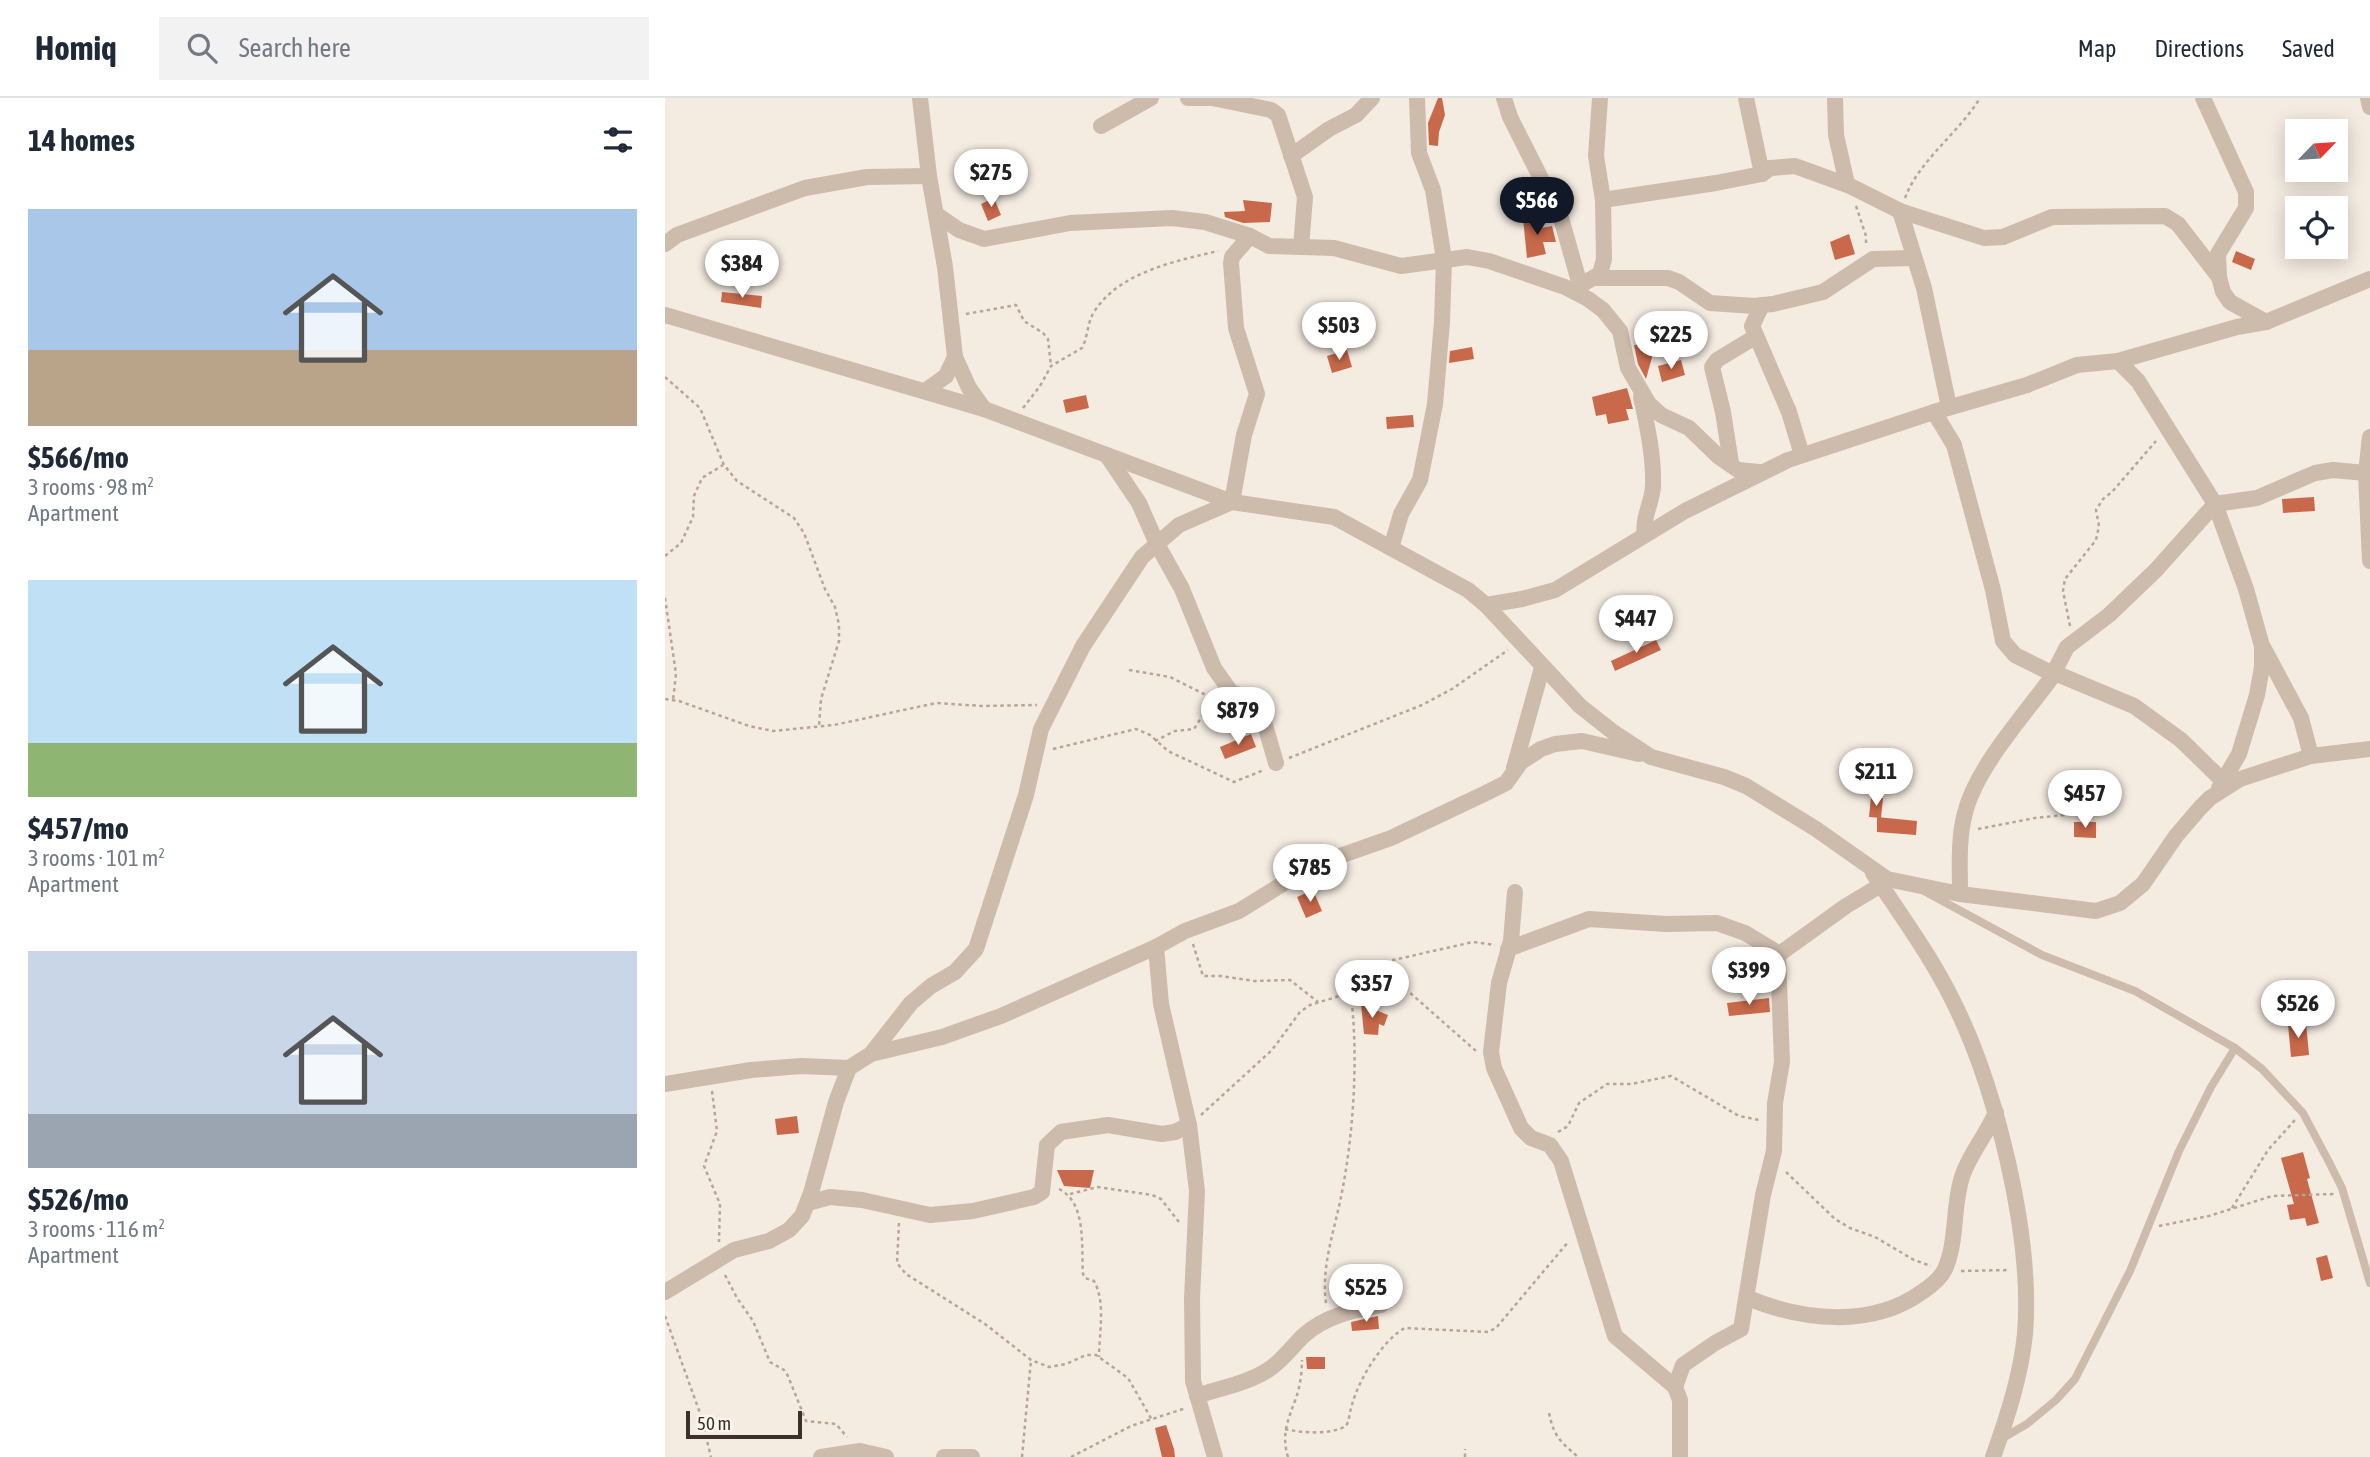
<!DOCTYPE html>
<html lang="en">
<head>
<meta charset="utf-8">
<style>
  :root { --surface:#fff; --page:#f2f2f3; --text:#1f2937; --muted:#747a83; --line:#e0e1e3; --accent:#111827 }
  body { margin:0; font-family:"Asap Condensed",sans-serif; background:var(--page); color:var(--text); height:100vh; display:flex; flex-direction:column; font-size:26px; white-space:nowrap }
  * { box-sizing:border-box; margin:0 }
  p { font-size:23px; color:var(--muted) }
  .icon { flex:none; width:38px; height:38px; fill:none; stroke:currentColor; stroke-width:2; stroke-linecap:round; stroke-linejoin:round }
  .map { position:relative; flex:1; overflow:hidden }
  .drawer { display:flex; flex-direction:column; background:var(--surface); width:665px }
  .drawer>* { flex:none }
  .needle { width:46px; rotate:65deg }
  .fabs { position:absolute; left:1620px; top:21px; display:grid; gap:14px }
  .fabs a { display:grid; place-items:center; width:63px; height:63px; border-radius:0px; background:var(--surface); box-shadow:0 4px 18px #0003; font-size:35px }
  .scale { position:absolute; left:21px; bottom:18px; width:116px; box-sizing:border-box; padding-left:7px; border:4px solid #3b302b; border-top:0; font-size:19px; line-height:24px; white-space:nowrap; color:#3b302b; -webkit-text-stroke:5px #fbf5ee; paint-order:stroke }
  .price { position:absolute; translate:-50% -60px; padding:0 16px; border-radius:24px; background:#fff; color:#222; font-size:23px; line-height:46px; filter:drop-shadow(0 2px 4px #0008) }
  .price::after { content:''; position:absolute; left:50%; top:42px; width:21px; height:16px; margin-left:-10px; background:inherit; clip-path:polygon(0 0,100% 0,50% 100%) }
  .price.active { background:var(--accent); color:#fff }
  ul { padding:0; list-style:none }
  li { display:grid; align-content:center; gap:14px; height:371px; padding:0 28px }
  li span { display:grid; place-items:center; height:217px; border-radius:0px; color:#555 }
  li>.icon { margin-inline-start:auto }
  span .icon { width:126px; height:126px; fill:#fffc; stroke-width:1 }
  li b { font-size:30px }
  h2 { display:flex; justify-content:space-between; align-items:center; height:84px; padding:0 28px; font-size:30px }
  header { display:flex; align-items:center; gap:42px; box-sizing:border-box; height:98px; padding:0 35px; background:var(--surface); border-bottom:2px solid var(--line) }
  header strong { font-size:33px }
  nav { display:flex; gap:38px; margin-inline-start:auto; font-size:24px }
  .search { width:490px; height:63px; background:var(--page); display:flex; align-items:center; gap:18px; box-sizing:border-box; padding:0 24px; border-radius:0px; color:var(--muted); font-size:26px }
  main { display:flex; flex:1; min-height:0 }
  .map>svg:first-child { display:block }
  .building { fill:#c8694b }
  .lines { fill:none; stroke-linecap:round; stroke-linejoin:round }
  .path { stroke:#b9a596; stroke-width:2.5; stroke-dasharray:3.5 3.5; stroke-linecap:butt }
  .service { stroke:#cdbbac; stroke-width:8 }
  .minor { stroke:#cdbbac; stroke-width:16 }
</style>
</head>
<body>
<header>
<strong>Homiq</strong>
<div class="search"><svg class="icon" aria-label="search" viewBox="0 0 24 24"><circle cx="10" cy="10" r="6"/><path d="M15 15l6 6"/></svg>Search here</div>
<nav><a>Map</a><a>Directions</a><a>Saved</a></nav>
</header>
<main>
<section class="drawer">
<h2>14 homes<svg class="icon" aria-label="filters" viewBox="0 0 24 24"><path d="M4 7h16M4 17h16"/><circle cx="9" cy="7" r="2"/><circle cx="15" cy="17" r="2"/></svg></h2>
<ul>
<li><span style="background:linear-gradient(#a9c7e8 65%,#b9a48a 0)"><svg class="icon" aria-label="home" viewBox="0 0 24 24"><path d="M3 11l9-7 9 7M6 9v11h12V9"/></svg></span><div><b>$566/mo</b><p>3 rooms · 98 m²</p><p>Apartment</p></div></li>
<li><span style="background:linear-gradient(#bfe0f5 75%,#8fb573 0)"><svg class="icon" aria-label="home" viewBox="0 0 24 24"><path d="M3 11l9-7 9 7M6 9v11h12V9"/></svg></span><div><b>$457/mo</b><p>3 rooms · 101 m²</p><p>Apartment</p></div></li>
<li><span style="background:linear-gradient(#c9d6e8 75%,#9aa5b1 0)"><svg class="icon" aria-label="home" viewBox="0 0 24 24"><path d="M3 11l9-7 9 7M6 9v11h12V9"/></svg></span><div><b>$526/mo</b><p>3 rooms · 116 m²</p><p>Apartment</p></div></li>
</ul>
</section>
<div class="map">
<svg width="1705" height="1359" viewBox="0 0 1705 1359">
  <rect width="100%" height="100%" fill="#f4ebe1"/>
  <!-- building -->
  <g class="building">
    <path d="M773,0H777L780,17L774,34L773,48L764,47L763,25Z"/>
    <path d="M329,100L336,117L323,123L316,106Z"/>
    <path d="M578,102L607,105L605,124L578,125L560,119L559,114L580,113Z"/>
    <path d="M876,119V130L887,128L891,144H878L881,156L862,160L858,120Z"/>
    <path d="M1184,136L1190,156L1170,162L1165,144Z"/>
    <path d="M1571,153L1590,161L1586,172L1567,164Z"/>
    <path d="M57,194L97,198L96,210L56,204Z"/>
    <path d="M991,245L981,281L973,266L969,247Z"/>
    <path d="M807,249L809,261L784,265L785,253Z"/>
    <path d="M682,252L687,269L667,275L662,258Z"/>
    <path d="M1016,262L1020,277L997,284L993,268Z"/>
    <path d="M962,290L968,311H961L964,322L943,326L941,316L931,318L927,299Z"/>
    <path d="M421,297L424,310L401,315L398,302Z"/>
    <path d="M748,317L749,329L722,331L721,319Z"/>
    <path d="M1649,399L1650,413L1618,415L1617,401Z"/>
    <path d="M991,542L996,552L950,573L946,563Z"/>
    <path d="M586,636L591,649L560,661L555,649Z"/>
    <path d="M1206,699L1218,700L1216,720L1204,719Z"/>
    <path d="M1212,719L1252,723L1251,737L1212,734Z"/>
    <path d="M1409,724H1431V740L1409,739Z"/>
    <path d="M648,792L657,813L641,820L632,799Z"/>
    <path d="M1104,900L1105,914L1064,918L1062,905Z"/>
    <path d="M696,906L723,917L719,928L714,926L713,937L699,936Z"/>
    <path d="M1641,925L1644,957L1626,959L1623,926Z"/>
    <path d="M132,1018L134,1035L112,1037L110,1021Z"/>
    <path d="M1638,1054L1645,1080L1642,1081L1654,1125L1642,1128L1640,1120L1625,1122L1622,1107L1629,1106L1616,1060Z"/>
    <path d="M392,1072H429L425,1090L399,1088Z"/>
    <path d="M1662,1157L1668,1180L1656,1183L1651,1160Z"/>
    <path d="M681,1171L688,1188L677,1193L669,1176Z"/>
    <path d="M713,1218L714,1231L687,1233L686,1224Z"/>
    <path d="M641,1259H660V1271H642Z"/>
    <path d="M501,1327L509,1351L510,1359H497L490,1330Z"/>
  </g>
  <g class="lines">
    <!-- path -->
    <g class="path">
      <path d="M1240,100C1255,61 1293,36 1315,0"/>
      <path d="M1191,108L1201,138V148"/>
      <path d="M301,216L351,207L359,223L378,235L383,241L386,268"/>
      <path d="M0,279L35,310L59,367L72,383L129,420L139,435L160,491L170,509L174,527V543L156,601L154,629"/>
      <path d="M358,310L375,288L386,268L417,250C423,239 422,225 429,214C454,174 511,163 553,153"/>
      <path d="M0,458L16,445L28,419L29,398L37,380L58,367"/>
      <path d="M0,500L11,576L8,602"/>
      <path d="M1405,528L1398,493L1400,481L1431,442L1434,428L1431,412L1438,401L1447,394L1491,343"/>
      <path d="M464,572L505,579L551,602"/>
      <path d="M0,601L14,603L84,628L108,633L169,627L271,605L317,608L372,607"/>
      <path d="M490,643L510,633L529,631L541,612L556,605"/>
      <path d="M388,651L471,631L485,637L503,653L569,684L599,672"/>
      <path d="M624,660L757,607L787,591L843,552"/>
      <path d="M1313,731L1370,720L1427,714"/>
      <path d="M528,846L538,878H556L589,883L625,882L653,904"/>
      <path d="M716,865L735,886L811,953"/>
      <path d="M47,993L52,1033L39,1068L55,1106L54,1144"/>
      <path d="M536,1017L607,952L635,914L645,907L681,896L688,886L715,865L808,844L830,847"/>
      <path d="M893,1034L903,1028L914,1005L942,986H966L1006,978L1074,1018L1094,1022"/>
      <path d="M1121,1074L1170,1121L1185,1130L1210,1139L1249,1162L1266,1168"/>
      <path d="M394,1091C422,1105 416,1148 418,1176L420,1180L429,1183C441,1204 434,1236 434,1259"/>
      <path d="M405,1096L433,1089L487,1097L496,1101L514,1124"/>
      <path d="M1567,1110L1603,1052L1630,1022"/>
      <path d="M234,1125L232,1165L241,1176L320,1226L366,1262L384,1269L401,1266L421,1257H431L463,1280L487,1322"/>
      <path d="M1494,1128L1544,1118L1607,1098L1669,1096"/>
      <path d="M1296,1173L1345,1172"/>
      <path d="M60,1177L72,1200L88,1223L105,1264L119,1272L123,1278L141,1323L171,1326L182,1339"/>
      <path d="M661,1205C656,1169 669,1134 676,1099C689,1036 694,953 685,890"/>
      <path d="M0,1218L36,1318L46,1359"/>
      <path d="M884,1315C889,1339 895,1343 913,1359"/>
      <path d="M620,1331C637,1335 665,1337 681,1328C685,1321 684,1315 687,1307C693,1283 718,1241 740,1230L823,1234L831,1230L904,1143"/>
      <path d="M357,1359L366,1262"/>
      <path d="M406,1359L466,1328L521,1310"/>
      <path d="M623,1359C616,1336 623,1322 631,1300C635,1289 637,1274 637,1262"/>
      <path d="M800,1359V1351"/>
    </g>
    <!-- service -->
    <g class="service">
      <path d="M1259,793L1377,857L1470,893L1570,950L1597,971L1638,1015L1664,1064L1677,1090L1705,1185"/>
      <path d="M1336,1341L1362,1326L1391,1302L1410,1281L1465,1173L1514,1053L1546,989L1570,950"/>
    </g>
    <!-- minor -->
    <g class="minor">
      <path d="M255,0L264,78L280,169L290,259L304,290L319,311"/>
      <path d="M523,0H547L606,12L613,17L640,99L636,149"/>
      <path d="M839,0L845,19L896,120L915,187"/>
      <path d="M1081,0L1097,76"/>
      <path d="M1170,0L1171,37L1182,86"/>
      <path d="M1538,0L1581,94V110L1553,156L1554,179"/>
      <path d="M1703,0L1705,9"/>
      <path d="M436,28L486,0"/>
      <path d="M626,58L664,31L691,17L707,0"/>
      <path d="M938,102L1051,85L1097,76L1105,70L1130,68L1185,88L1235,113L1319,140L1338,139L1387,119L1500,118L1513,126L1554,179L1558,194L1565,204L1601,224"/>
      <path d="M1235,113L1259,190L1284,309"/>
      <path d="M271,116L294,132L319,141L405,125L507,120L540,124L585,138L604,148L669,150L736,168L802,159L824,163L900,189L923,201L938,212L955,233L963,270L984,306L996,317L1024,330L1054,359L1073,372L1094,374"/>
      <path d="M0,146L12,137L140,90L202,79L264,78"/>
      <path d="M929,180H1003L1014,184L1045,205L1089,208L1108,206L1158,194L1208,161L1249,160"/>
      <path d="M907,192L935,176L939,161L938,102L931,58L935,0"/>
      <path d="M1097,207L1087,228L1124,314L1137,357"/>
      <path d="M0,217L319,311L567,404L669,419L803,492L821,507L915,608L948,634L986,659L1059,679L1081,688L1151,731L1222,781L1295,796L1431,813L1455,805L1478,786L1511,738L1535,710L1545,700L1575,681L1646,658L1705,651"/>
      <path d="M1453,263L1473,283L1550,406L1581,491L1597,548V569L1592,597L1574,656L1554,690"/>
      <path d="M260,293L281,278L290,259"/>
      <path d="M976,299C982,327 989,358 988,388C987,406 977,419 980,437"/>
      <path d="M1269,314L1289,347L1328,492L1338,543L1350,557L1388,576L1390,575L1469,608L1516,642L1559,684"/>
      <path d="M1705,339L1701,375L1705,463"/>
      <path d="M443,359L474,405L492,446L517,491L549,570L566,594L588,602L595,610L611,665"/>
      <path d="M1066,365L1058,314L1047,269L1052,262L1090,239"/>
      <path d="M726,450L736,416L755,382L770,306L777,224L779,161L768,92L754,55L752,0"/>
      <path d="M821,507L857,501L890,492L1020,413L1123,362L1269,314L1362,287L1412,267L1453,263L1572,229L1601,224L1705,181"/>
      <path d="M1598,549L1636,620L1646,658"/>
      <path d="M1388,576L1402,549L1444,517L1491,472L1550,406L1592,400L1650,375L1668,372L1701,375"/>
      <path d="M849,670L877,570"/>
      <path d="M1208,775C1235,816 1265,857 1287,901C1331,988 1368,1138 1360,1236C1356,1277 1342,1320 1328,1359"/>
      <path d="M850,794L846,843L834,885L826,954L829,970L856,1030L866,1040L885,1047L896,1063L950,1238L1010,1289L1015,1302V1359"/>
      <path d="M1295,796C1295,770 1293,740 1300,715C1311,669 1362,614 1390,575"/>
      <path d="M491,849L496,906L524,1027L532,1093L527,1201L528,1283L550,1359"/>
      <path d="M843,851L924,821L1001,826L1052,825L1080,835L1115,856"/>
      <path d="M206,956L246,905L266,888L290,874L311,851L361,697L376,631L418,548L477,459L514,427L567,404L579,337L592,296L571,230L566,165L567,159L585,138"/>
      <path d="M0,986L86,972L136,968L184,970L206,956L277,939L336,918L491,849L520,833L574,813L624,782L672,759L726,740L819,696L841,685L856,664L876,651L890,646L917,643L974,656"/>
      <path d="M143,1105L165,1099L197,1102L265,1117L308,1113L369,1099L377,1094L382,1047L396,1034L443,1027L497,1036L510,1034L524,1027"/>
      <path d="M0,1194L69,1152L104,1143L124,1132L137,1118L146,1095L171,1004L184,970"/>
      <path d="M1083,1200C1138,1223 1207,1230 1257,1194C1266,1188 1276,1180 1280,1171C1293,1142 1287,1106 1298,1076C1306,1054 1322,1036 1331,1014"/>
      <path d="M1010,1289L1018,1267L1050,1245L1076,1231L1098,1097L1109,1053L1110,1005L1117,964L1113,857L1181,808L1216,787"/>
      <path d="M532,1298C555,1290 583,1285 603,1272C617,1263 626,1250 638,1238C660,1218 688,1212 716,1207"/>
      <path d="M156,1359L195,1353L221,1359"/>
      <path d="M279,1359H307"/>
    </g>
  </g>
</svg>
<div class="fabs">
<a><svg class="needle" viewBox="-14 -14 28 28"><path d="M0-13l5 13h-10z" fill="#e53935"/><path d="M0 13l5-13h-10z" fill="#747a83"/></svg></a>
<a><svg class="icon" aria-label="locate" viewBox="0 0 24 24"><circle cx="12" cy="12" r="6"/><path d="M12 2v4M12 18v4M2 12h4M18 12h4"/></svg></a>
</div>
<div class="scale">50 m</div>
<b class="price" style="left:326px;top:111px">$275</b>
<b class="price active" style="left:872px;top:139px">$566</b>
<b class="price" style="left:77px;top:202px">$384</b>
<b class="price" style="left:674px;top:264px">$503</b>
<b class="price" style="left:1006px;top:273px">$225</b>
<b class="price" style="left:971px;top:557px">$447</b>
<b class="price" style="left:573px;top:649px">$879</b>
<b class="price" style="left:1211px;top:710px">$211</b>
<b class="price" style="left:1420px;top:732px">$457</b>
<b class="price" style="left:645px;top:806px">$785</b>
<b class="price" style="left:1084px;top:909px">$399</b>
<b class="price" style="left:707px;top:922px">$357</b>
<b class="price" style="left:1633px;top:942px">$526</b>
<b class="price" style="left:701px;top:1226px">$525</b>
</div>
</main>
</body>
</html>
